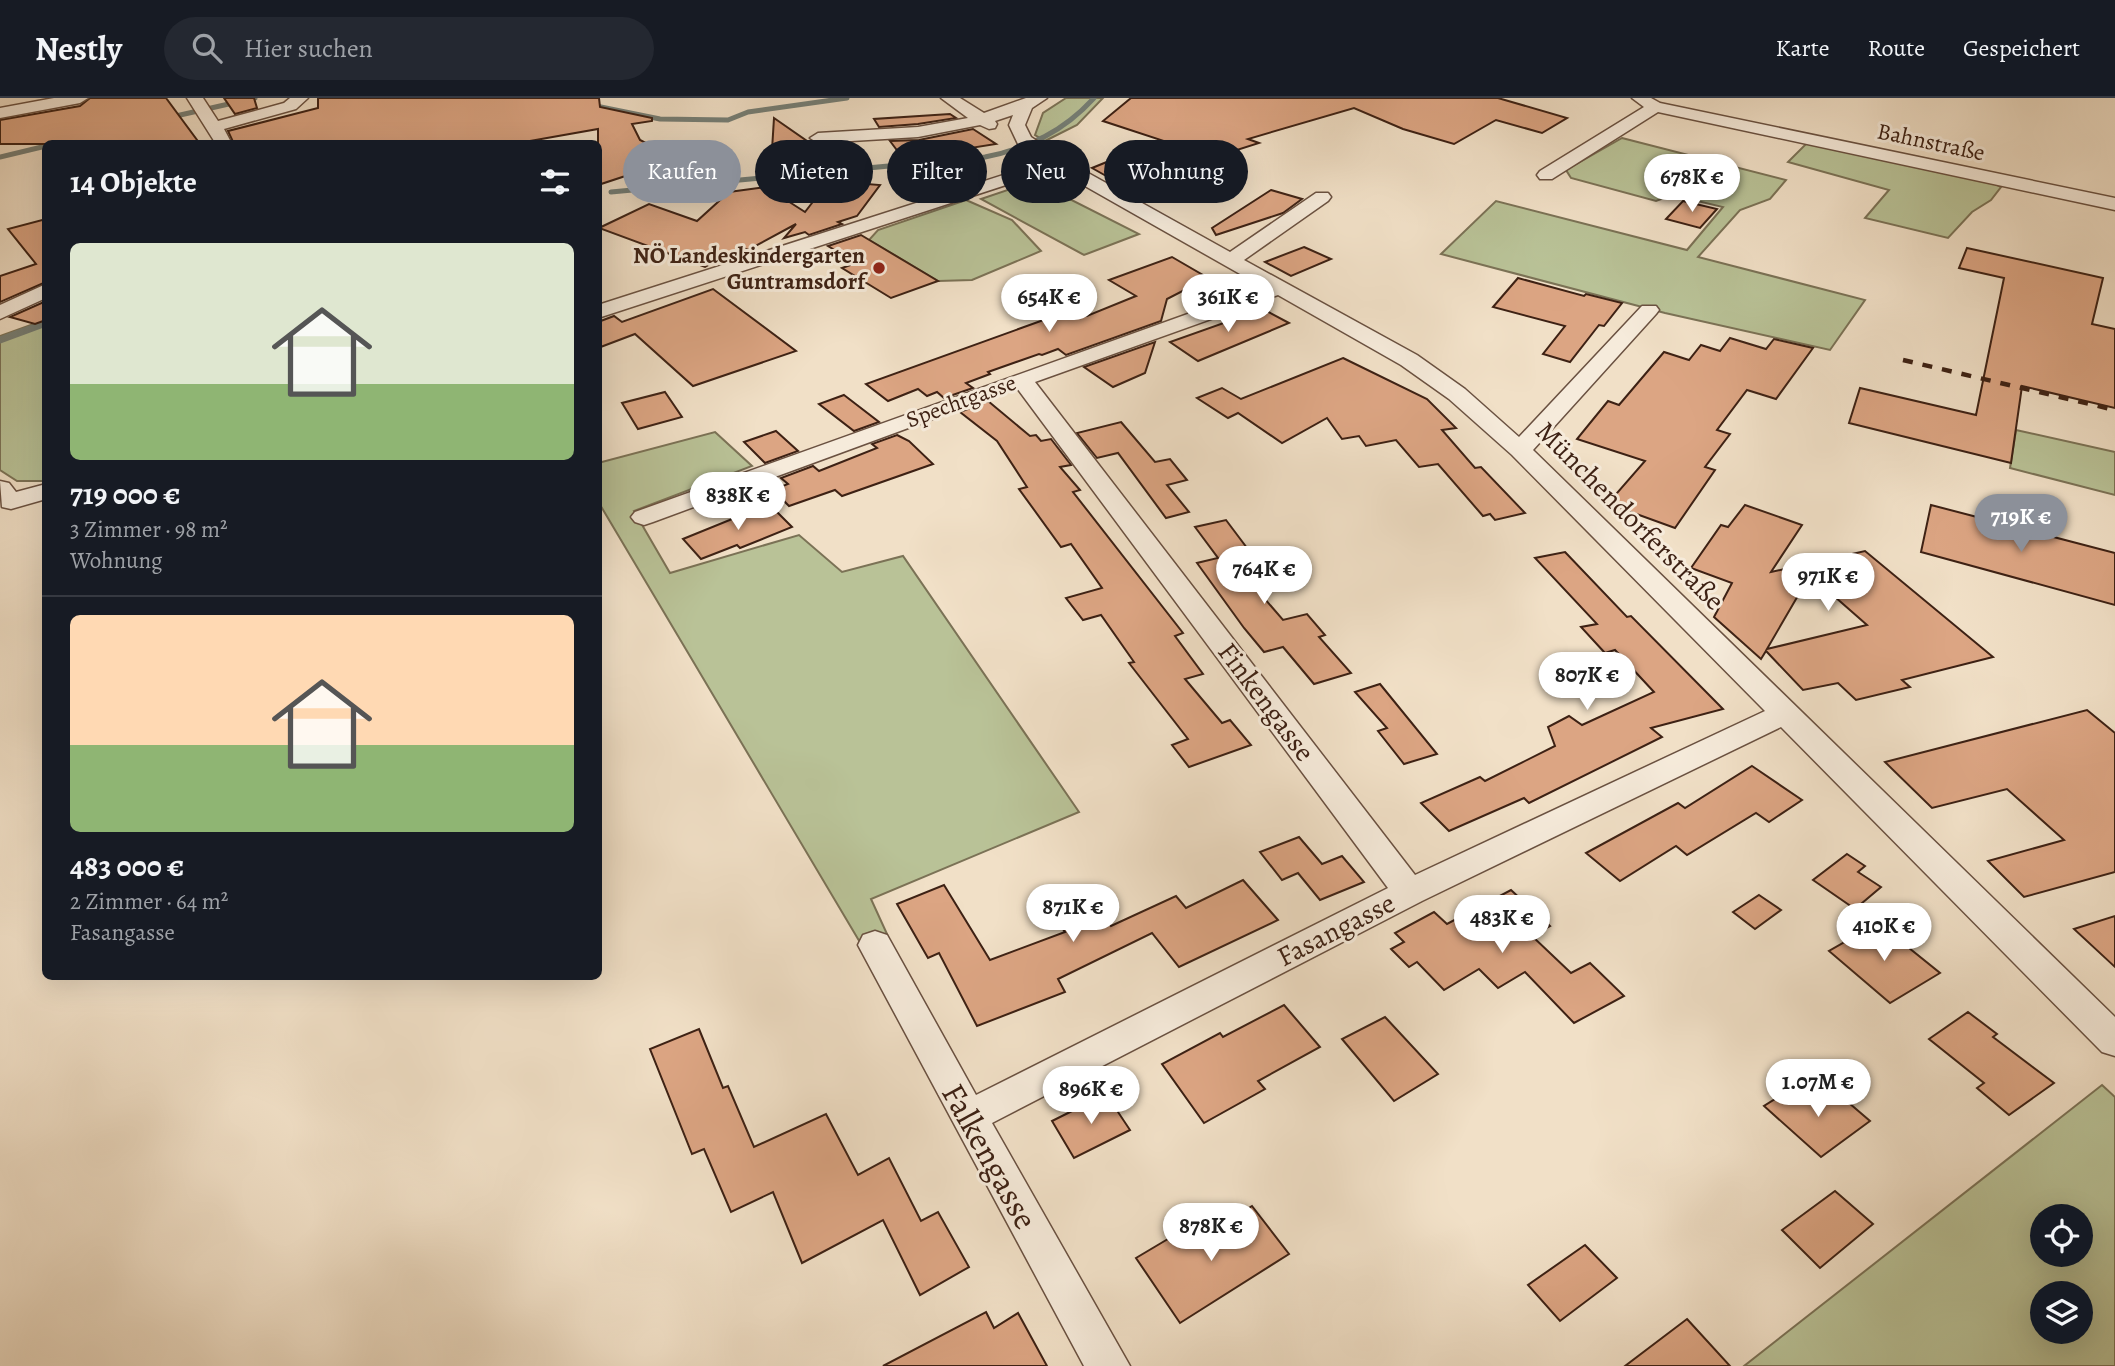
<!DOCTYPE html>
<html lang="de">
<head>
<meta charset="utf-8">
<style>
  :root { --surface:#171b24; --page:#242831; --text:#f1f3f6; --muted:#9ea1a6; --line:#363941; --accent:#8c9099 }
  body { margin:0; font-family:Alegreya,serif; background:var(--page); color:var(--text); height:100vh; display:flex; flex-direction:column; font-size:26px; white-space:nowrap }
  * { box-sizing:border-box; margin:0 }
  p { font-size:23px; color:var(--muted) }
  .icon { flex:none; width:38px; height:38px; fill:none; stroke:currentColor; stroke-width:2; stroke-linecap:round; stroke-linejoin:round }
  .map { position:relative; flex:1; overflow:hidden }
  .drawer { position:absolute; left:42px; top:42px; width:560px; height:840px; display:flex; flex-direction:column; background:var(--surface); border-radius:10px; box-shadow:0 7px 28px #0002 }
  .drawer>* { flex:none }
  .hud { position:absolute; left:623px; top:42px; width:665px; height:63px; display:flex; gap:14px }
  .buttons { position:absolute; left:2030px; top:1106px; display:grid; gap:14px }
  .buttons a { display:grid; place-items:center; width:63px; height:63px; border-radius:50%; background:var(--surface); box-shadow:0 7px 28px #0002; font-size:35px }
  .price { position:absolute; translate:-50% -60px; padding:0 16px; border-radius:24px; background:#fff; color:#222; font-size:23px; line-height:46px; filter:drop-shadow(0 2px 4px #0008) }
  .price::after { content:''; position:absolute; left:50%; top:42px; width:21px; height:16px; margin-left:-10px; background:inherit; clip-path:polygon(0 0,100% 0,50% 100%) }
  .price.current { background:var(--accent); color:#fff }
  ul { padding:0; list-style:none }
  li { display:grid; align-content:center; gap:14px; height:371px; padding:0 28px }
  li+li { border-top:2px solid var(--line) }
  li span { display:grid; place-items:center; height:217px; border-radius:10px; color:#555 }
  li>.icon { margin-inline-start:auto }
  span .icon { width:126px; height:126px; fill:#fffc; stroke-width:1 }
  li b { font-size:30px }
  h2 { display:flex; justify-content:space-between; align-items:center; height:84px; padding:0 28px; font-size:30px }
  .chip { padding:0 24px; border-radius:32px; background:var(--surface); box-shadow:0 7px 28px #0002; font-size:24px; line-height:63px }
  .chip.current { background:var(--accent); color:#fff }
  header { display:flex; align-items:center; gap:42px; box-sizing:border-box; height:98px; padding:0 35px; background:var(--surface); border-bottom:2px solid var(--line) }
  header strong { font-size:33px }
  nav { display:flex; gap:38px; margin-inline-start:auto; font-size:24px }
  .search { width:490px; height:63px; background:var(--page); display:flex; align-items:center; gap:18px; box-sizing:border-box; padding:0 24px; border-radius:38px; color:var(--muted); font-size:26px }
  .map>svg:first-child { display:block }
  .green { fill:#b9c297; stroke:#7b7256; stroke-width:2; fill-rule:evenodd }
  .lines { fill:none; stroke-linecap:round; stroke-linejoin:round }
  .stream-far1 { stroke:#757f77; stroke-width:5 }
  .stream { stroke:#757f77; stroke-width:7 }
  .building { fill:#dca583; stroke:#3d2114; stroke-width:2; fill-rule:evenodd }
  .minor-casing { stroke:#6a5141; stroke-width:3 }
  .minor { fill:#f6ebdb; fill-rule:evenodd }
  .rail { stroke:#3d2114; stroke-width:4.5; stroke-dasharray:10 10; stroke-linecap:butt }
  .poi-dot { fill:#8f2418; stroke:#f6ebdb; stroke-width:2.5 }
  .labels { text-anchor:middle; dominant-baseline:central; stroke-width:6; stroke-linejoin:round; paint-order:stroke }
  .far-street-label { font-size:23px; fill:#3d2114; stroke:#f6ebdb }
  .far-poi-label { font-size:23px; font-weight:bold; fill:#3d2114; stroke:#f6ebdb; text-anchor:end }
  .street-label { font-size:28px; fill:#3d2114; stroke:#f6ebdb }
  .near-street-label { font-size:33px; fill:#3d2114; stroke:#f6ebdb }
</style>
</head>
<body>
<header>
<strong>Nestly</strong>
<div class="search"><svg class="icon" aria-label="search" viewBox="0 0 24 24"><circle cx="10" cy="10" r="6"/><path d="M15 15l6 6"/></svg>Hier suchen</div>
<nav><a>Karte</a><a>Route</a><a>Gespeichert</a></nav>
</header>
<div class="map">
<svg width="2115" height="1268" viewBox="0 0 2115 1268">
  <rect width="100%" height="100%" fill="#f1e0c7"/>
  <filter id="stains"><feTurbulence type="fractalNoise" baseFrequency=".00286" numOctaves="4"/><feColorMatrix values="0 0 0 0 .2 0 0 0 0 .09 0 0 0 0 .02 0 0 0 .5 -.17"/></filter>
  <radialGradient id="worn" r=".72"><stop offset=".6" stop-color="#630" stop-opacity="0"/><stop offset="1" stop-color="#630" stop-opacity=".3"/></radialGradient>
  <!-- green -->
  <g class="green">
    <path d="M1066,0H1103L1077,27L1045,43L1035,37L1043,15Z"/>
    <path d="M1622,40L1786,82L1770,101L1740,112L1698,159L1865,202L1830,252L1665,215L1441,156L1496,103L1687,152L1723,109L1672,97L1656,103L1571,80L1566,72Z"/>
    <path d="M1807,45L1988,82L2001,89L1991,102L1972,114L1948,140L1865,120L1889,92L1788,64Z"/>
    <path d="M1034,83L1139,136L1084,157L981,101Z"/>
    <path d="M966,102L1012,122L1041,153L972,182L938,183L869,142L878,132Z"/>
    <path d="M45,222V383H17L0,372V238Z"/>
    <path d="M2016,332L2115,354V397L2010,370Z"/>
    <path d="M715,334L752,368L634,413L670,475L799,437L842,474L903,458L1079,714L871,801L887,836L861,846L599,405L598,365Z"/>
    <path d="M2102,987L2115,999V1268H1744ZM2042,1118H2081V1157H2042ZM2042,1195H2081V1234H2042Z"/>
  </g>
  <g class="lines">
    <!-- stream-far1 -->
    <g class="stream-far1">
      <path d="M579,0L591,7L660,21L728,22L748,14L847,0"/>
      <path d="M167,20L255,0"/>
      <path d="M0,59L46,48"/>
      <path d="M611,94L985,59C1029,50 1064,33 1094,0"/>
    </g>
    <!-- stream -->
    <path class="stream" d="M0,242L46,225"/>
  </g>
  <!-- building -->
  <g class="building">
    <path d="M90,0H166L200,46H0V22L80,8Z"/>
    <path d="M224,0H254L257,10L235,16Z"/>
    <path d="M318,0H599L600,9L652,20V23L632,26L640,42L677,61L598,87V31L513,46H234L228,33L318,10Z"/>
    <path d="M1131,0H1498L1567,20L1542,35L1496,22L1454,46L1403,31L1354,10L1248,41L1259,45L1124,88L1092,70L1161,42L1103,23Z"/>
    <path d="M950,16L956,20L918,26L879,29L874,21Z"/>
    <path d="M774,20L817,50L772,52Z"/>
    <path d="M973,31L996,46L926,57L967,84L930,96L890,43L919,42Z"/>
    <path d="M829,83L880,87L857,118L838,124L842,126L809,137L805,134L784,140L796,126L748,152L741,149L705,169L599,130L649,106L697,123L729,94L766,89L805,114Z"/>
    <path d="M1271,92L1302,101L1283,115L1216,137L1212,130Z"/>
    <path d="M1683,103L1717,111L1700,130L1666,121Z"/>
    <path d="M46,121V184L0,204V178L36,166L8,131Z"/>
    <path d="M861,137L938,183L891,200L842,170L856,165L828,148Z"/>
    <path d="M1304,149L1331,161L1291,178L1265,164Z"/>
    <path d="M1967,150L2103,180L2092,226L2115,231V310L2022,288L2011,365L1849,325L1860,290L1976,317L2004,180L1959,170Z"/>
    <path d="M1172,159L1208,180L1167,201L1161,223L1066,257L1058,251L1042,257L1039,256L988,274L990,276L966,285L973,290L944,300L937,294L927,298L918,291L888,303L866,286L1074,211L1087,218L1136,198L1109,182Z"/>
    <path d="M1518,180L1584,198L1586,196L1622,205L1604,228L1599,227L1570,264L1543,256L1565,228L1493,209Z"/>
    <path d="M713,191L796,253L693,288L635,236L598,250V224L614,218L622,224Z"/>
    <path d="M46,203V222L35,226L10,219Z"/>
    <path d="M1263,211L1289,225L1198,263L1170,244Z"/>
    <path d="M1730,240L1766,251L1774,241L1813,250L1776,301L1747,292L1717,332L1730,336L1705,369L1715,372L1675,430L1620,410L1622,408L1610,403L1645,363L1577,341L1608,303L1619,307L1664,254L1689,262L1701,247L1720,253Z"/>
    <path d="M1155,244L1145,275L1113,289L1084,269Z"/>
    <path d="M1343,260L1427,301L1456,330L1442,332L1475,370L1481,369L1525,415L1495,422L1490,416L1483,418L1438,366L1419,369L1396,342L1366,348L1359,338L1342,341L1327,320L1282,345L1238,315L1228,320L1197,300L1222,290L1241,301Z"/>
    <path d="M665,294L682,319L638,331L622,305Z"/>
    <path d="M844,297L879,324L854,333L819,306Z"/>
    <path d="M988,303L1030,338L1036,337L1041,343L1051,341L1071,367L1060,369L1080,392L1073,394L1183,535L1175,538L1203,576L1185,581L1222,625L1230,622L1251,647L1189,669L1172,647L1188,641L1129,565L1134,564L1101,517L1083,522L1066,500L1102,490L1071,446L1061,449L1019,391L1027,389L997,343L960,314Z"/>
    <path d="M1121,324L1155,364L1170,361L1187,382L1167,387L1189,414L1166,420L1118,355L1097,360L1077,335Z"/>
    <path d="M776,333L798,353L765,365L744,344Z"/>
    <path d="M897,337L909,343L933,366L842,398L835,392L789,408L773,392L788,386L781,380L813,368L819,373L877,350L872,346Z"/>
    <path d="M769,406L792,429L740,450L737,447L701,461L683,441Z"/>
    <path d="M1745,407L1802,427L1771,474L1865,453L1993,559L1902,582L1910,589L1856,602L1838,585L1803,592L1766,553L1761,561L1714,519L1732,485L1691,470L1721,427L1728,429ZM1810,477L1867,527L1767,551Z"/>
    <path d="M1931,407L2115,455V507L1921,454Z"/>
    <path d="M1226,422L1265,474L1246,479L1283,522L1307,516L1325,537L1319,539L1351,575L1314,586L1283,549L1264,554L1244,530L1197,465L1218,460L1195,429Z"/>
    <path d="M1565,454L1627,519L1631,518L1723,611L1651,630L1662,639L1529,705L1524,700L1449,733L1421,705L1480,679L1485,683L1555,648L1548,629L1569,618L1582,627L1654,594L1615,552L1605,555L1581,529L1597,526L1535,460Z"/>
    <path d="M1380,586L1437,656L1404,666L1378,633L1387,630L1355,594Z"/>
    <path d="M2087,612L2115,635V774L2024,799L1988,763L2064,742L2007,691L1932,710L1885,664Z"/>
    <path d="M1752,668L1802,702L1769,724L1756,715L1687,757L1676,748L1620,783L1586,755L1678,705L1685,710Z"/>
    <path d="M1299,739L1322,766L1342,758L1364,784L1320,802L1298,775L1282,782L1260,754Z"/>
    <path d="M1847,756L1865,768L1858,774L1881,789L1855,811L1813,782Z"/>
    <path d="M1243,782L1278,822L1179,869L1152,835L1058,881L1065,894L977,928L939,855L928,860L897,806L944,787L990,862L1065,834L1055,820L1091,803L1111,828L1176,798L1186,810Z"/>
    <path d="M1511,792L1550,828L1532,838L1571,875L1590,865L1624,898L1574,925L1525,874L1498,890L1479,871L1444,892L1417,864L1409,869L1391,851L1404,844L1395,835L1434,814L1447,826Z"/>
    <path d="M1759,797L1781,812L1755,831L1733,814Z"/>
    <path d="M2115,818V869L2074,831Z"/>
    <path d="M1878,825L1940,875L1890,905L1829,853Z"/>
    <path d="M1284,907L1320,949L1258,983L1265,991L1204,1025L1162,966L1220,935L1223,939Z"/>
    <path d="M1968,914L1997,936L1993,939L2054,985L2009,1017L1977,990L1984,985L1929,941Z"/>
    <path d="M1385,919L1438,976L1394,1003L1342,941Z"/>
    <path d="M699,931L723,990L728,988L754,1049L826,1016L858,1077L889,1060L921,1123L938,1114L969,1169L920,1197L883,1122L802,1165L773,1094L731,1114L704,1051L692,1056L650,951Z"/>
    <path d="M1797,987L1817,1006L1835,993L1870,1023L1821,1059L1764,1008Z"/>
    <path d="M1106,996L1130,1032L1074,1060L1052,1023Z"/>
    <path d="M1835,1093L1873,1126L1820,1170L1782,1132Z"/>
    <path d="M1252,1108L1289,1156L1180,1225L1136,1160L1178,1135L1187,1148Z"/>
    <path d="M1585,1147L1617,1180L1560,1223L1528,1187Z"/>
    <path d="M986,1214L994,1230L1018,1215L1047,1268H883Z"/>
    <path d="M1687,1221L1730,1268H1625Z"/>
  </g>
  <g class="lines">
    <!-- minor casing -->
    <g class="minor-casing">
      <g id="minor">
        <path d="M54,0H88L80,5L0,20V10Z"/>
        <path d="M187,0H203L218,23L284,5L290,0H308L296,11L224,31L232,46H216Z"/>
        <path d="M941,0H960L984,15L1026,0H1047L1032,10L1025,27L1031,39L1063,61L1230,154L1316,95H1328L1331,99L1328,103L1244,162L1417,257L1465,291L1519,339L1642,208H1656L1659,212L1656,216L1533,352L2115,919V958L2102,954L1781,629L1422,803L992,1025L1130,1268H1084L858,847L863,837L875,833L887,837L976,997L1388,790L1017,290L653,424L644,427L635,424L631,419L635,414L1263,189L1055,71L598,220V207L1044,64L1018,46L1009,27L1013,17L995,23L997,26L995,30L989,31L980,27L918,39L818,45L810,40L818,35L918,29L968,20ZM1278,197L1401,267L1449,301L1512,357L1765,613L1415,777L1035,284Z"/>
        <path d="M1632,0H1651L1660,5L2115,100V112L1658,14L1552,81H1540L1537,77L1540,73L1644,9Z"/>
        <path d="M46,186V200L0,221V207Z"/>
        <path d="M0,383L9,385L16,394L46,386V401L11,411L2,409Z"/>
      </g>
    </g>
    <!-- minor -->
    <use href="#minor" class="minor"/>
    <!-- rail -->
    <path class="rail" d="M1903,262L2115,312"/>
  </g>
  <!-- markers -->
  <circle class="poi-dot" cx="879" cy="170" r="7"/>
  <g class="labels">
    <!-- far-street labels -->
    <g class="far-street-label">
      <text transform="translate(1931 44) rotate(12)">Bahnstraße</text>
      <text transform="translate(961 303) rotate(-20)">Spechtgasse</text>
    </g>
    <!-- far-poi labels -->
    <g class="far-poi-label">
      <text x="865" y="157">NÖ Landeskindergarten<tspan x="865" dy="26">Guntramsdorf</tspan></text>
    </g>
    <!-- street labels -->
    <g class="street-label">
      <text transform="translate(1630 418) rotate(45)">Münchendorferstraße</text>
      <text transform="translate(1266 604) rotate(53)">Finkengasse</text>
      <text transform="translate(1336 832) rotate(-27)">Fasangasse</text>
    </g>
    <!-- near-street labels -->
    <g class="near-street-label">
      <text transform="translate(990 1058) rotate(61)">Falkengasse</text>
    </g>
  </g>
  <rect width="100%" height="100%" filter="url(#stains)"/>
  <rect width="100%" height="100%" fill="url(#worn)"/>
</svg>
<div class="buttons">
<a><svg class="icon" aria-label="locate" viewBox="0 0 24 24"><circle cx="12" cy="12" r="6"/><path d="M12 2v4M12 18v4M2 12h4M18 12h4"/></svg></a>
<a><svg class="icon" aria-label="layers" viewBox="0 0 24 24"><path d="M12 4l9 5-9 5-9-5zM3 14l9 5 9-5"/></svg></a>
</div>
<b class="price" style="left:1692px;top:116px">678K €</b>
<b class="price" style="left:1049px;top:236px">654K €</b>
<b class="price" style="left:1228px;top:236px">361K €</b>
<b class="price" style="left:738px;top:434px">838K €</b>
<b class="price current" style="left:2021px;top:456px">719K €</b>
<b class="price" style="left:1264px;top:508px">764K €</b>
<b class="price" style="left:1828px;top:515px">971K €</b>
<b class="price" style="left:1587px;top:614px">807K €</b>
<b class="price" style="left:1073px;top:846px">871K €</b>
<b class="price" style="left:1502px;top:857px">483K €</b>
<b class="price" style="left:1884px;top:865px">410K €</b>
<b class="price" style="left:1818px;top:1021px">1.07M €</b>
<b class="price" style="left:1091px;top:1028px">896K €</b>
<b class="price" style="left:1211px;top:1165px">878K €</b>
<div class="hud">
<a class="chip current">Kaufen</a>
<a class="chip">Mieten</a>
<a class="chip">Filter</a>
<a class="chip">Neu</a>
<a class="chip">Wohnung</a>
</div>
<section class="drawer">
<h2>14 Objekte<svg class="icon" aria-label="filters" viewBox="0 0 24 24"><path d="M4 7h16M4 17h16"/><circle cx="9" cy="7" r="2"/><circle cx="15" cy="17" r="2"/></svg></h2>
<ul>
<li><span style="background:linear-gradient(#dfe7d0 65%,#8fb573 0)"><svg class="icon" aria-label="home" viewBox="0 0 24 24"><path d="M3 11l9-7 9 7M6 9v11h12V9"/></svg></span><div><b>719 000 €</b><p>3 Zimmer · 98 m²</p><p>Wohnung</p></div></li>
<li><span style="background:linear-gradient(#ffd9b3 60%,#8fb573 0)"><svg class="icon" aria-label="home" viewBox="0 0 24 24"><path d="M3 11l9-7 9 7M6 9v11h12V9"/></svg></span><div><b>483 000 €</b><p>2 Zimmer · 64 m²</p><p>Fasangasse</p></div></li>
</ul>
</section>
</div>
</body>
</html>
